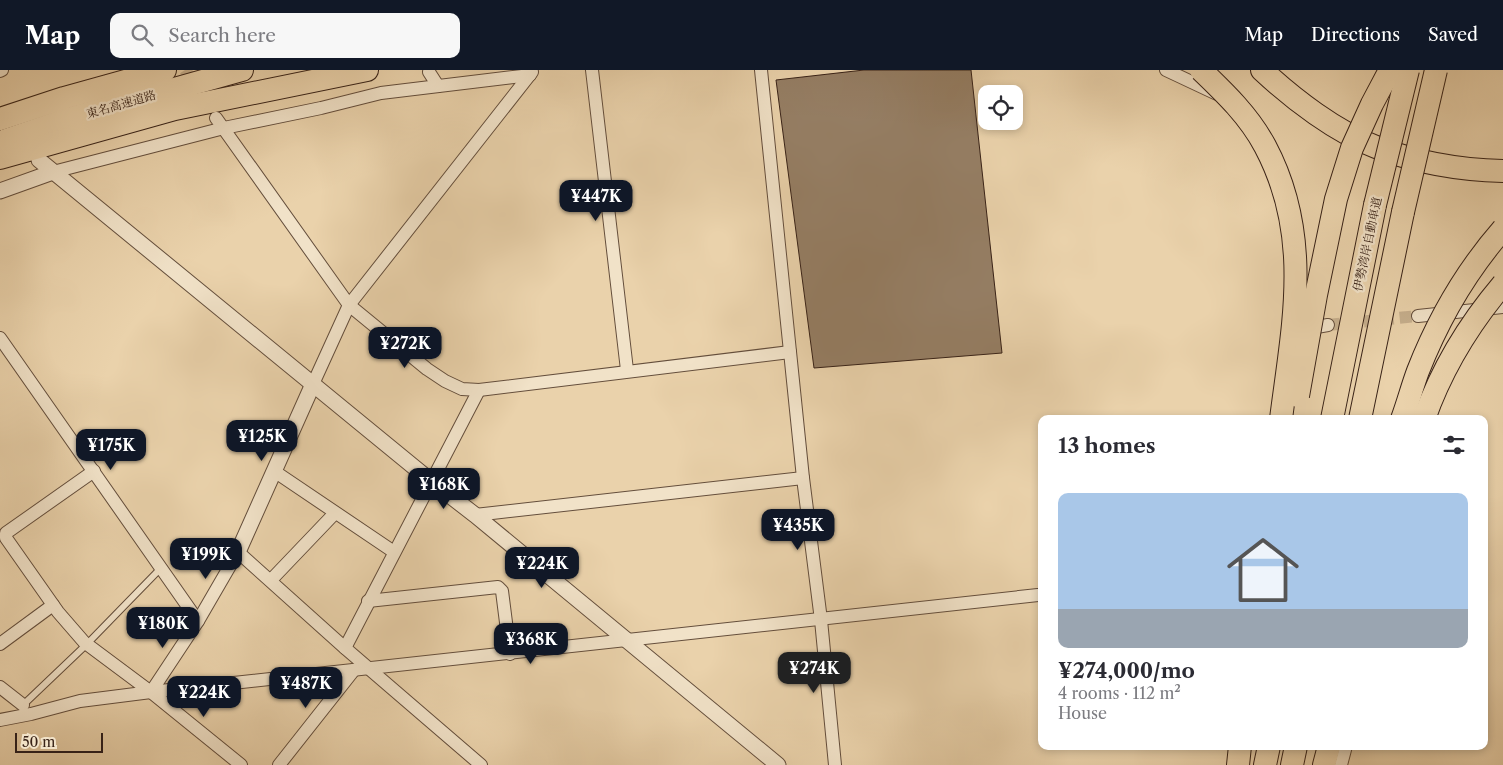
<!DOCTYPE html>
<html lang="en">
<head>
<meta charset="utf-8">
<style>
  :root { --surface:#fff; --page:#f7f7f7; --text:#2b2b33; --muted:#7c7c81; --accent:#111827 }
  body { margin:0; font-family:"Libre Caslon Text","Noto Serif JP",serif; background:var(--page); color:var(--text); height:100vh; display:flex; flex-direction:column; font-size:19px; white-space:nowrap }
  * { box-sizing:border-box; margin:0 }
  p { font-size:16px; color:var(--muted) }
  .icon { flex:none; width:28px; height:28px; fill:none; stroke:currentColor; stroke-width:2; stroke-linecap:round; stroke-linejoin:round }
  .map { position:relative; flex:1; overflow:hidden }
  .drawer { position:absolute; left:1038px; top:345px; width:450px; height:335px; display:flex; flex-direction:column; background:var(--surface); border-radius:10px; box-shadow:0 2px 8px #0003 }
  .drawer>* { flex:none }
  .tools { position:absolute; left:978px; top:15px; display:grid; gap:10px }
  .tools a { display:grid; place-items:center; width:45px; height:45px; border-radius:10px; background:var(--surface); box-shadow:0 2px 8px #0003; font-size:25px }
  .scale { position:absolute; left:15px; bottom:12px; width:88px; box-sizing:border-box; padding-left:5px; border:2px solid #382217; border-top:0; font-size:14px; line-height:18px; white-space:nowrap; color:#382217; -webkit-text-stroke:4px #f1e2c8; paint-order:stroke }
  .price { position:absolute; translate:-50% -42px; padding:0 11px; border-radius:10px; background:var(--accent); color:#fff; font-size:16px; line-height:32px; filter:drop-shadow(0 1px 2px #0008) }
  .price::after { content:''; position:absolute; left:50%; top:30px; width:15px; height:11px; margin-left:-8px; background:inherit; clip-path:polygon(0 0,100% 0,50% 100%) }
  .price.active { background:#222; color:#fff }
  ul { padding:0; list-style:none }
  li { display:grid; align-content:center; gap:10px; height:265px; padding:0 20px }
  li span { display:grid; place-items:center; height:155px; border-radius:10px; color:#555 }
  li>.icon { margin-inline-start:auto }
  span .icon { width:90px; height:90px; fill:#fffc; stroke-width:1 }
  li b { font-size:21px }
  h2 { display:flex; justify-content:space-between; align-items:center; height:60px; padding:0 20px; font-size:21px }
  header { display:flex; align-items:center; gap:30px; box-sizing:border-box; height:70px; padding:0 25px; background:var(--accent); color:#fff }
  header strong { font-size:24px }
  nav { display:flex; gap:28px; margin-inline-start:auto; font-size:18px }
  .search { width:350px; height:45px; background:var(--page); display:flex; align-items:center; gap:12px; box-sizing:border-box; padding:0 18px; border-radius:10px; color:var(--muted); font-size:19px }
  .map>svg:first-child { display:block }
  .building { fill:#957e64; stroke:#382217 }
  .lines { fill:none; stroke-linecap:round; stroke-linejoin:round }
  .minor-tunnel { stroke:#c6af8d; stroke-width:12; stroke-dasharray:12 6; stroke-linecap:butt }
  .service-casing { stroke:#644e3c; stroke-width:8 }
  .minor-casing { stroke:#644e3c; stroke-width:14 }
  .tertiary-casing { stroke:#644e3c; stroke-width:17 }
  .motorway-casing { stroke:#382217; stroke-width:24 }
  .service { stroke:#f1e2c8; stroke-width:6 }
  .minor { stroke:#f1e2c8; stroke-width:12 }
  .tertiary { stroke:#f1e2c8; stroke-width:15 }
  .motorway { stroke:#ead2ab; stroke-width:22 }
  .motorway-bridge-casing { stroke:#382217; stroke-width:24; stroke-linecap:butt }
  .motorway-bridge { stroke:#ead2ab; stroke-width:22 }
  .labels { text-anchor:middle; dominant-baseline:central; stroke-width:4.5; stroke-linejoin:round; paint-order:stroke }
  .street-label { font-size:12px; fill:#382217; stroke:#f1e2c8 }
</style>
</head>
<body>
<header>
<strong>Map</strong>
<div class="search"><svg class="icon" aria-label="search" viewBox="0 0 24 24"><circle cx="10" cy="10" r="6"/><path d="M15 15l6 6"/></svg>Search here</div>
<nav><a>Map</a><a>Directions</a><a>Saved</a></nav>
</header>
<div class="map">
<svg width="1503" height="695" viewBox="0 0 1503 695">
  <rect width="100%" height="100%" fill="#ead2ab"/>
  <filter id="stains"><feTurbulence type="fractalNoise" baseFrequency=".004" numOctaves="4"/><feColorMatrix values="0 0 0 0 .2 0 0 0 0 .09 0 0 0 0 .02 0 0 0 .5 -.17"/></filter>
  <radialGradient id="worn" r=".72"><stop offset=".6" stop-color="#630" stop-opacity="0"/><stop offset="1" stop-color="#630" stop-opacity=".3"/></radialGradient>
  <!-- building -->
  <path class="building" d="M864,0H971L1002,283L814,298L776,10Z"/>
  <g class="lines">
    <!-- minor-tunnel -->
    <g class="minor-tunnel">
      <path d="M185,0L197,18"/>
      <path d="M1328,255L1418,246"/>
    </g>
    <!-- service casing -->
    <g class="service-casing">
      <path id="service" d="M24,636L23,635L87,574L161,498"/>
    </g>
    <!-- minor casing -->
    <g class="minor-casing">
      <g id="minor">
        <path d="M592,0L627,300"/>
        <path d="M761,0L803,408L821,550L835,695"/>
        <path d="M1166,0L1217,24"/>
        <path d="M0,1L2,0"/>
        <path d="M429,2L438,16"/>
        <path d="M216,48L349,235L427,299L445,311L462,319L479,320L790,282"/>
        <path d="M53,102L224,58L321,38L381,23L530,5"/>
        <path d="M1418,246L1503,237"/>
        <path d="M1305,259L1328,255"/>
        <path d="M0,268L198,551"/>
        <path d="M313,314L349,235L532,2"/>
        <path d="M94,401L6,463V468L58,542L84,572L151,622L241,695"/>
        <path d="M274,401L394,482"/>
        <path d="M475,445L803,408"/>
        <path d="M271,510L335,443"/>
        <path d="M368,531L498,517L502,521L510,584"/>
        <path d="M0,574L53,535"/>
        <path d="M345,578L479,320"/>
        <path d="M0,617L23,635"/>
        <path d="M151,622L198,551L238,482L345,578L481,695"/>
        <path d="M0,650L31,644L80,631L151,622L1038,525"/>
        <path d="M279,695L354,600"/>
        <path d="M1341,695L1346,676"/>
      </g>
    </g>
    <!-- tertiary casing -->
    <g class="tertiary-casing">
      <g id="tertiary">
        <path d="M39,90L431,411L475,445L778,695"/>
        <path d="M0,121L53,102"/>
        <path d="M238,482L313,314"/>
      </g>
    </g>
    <!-- motorway casing -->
    <g class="motorway-casing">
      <g id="motorway">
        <path d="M1262,0C1293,29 1336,62 1376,77C1415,92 1461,100 1503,101"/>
        <path d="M0,49L64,28L165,0"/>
        <path d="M0,72L71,48L242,0"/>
        <path d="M0,88L175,39L367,0"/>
        <path d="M1332,349L1375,135"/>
        <path d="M1360,349L1403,142"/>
        <path d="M1238,695L1240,676"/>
        <path d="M1265,695L1269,676"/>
        <path d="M1292,695L1296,676"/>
        <path d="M1324,695L1329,676"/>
      </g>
    </g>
    <!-- service -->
    <use href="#service" class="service"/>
    <!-- minor -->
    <use href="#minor" class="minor"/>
    <!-- tertiary -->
    <use href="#tertiary" class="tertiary"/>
    <!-- motorway -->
    <use href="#motorway" class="motorway"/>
    <!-- motorway-bridge casing -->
    <g class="motorway-bridge-casing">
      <g id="motorway-bridge">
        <path d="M1201,0C1225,23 1249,46 1265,76C1313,166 1293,254 1281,349"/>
        <path d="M1375,135L1408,0"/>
        <path d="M1403,142L1436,0"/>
        <path d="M1298,326L1316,225L1336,129L1352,78L1372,34L1390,0"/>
        <path d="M1402,349C1408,333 1412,317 1418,301C1438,250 1467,200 1503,159"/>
        <path d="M1424,349C1442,298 1469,254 1503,214"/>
      </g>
    </g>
    <!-- motorway-bridge -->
    <use href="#motorway-bridge" class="motorway-bridge"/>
  </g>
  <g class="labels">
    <!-- street labels -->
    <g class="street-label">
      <text transform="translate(121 34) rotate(-16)">東名高速道路</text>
      <text transform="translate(1367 174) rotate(-78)">伊勢湾岸自動車道</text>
    </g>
  </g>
  <rect width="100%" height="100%" filter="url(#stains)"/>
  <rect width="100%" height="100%" fill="url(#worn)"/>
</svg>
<div class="tools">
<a><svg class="icon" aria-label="locate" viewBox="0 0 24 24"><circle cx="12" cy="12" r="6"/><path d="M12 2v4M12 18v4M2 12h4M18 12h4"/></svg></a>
</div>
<div class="scale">50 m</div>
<b class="price" style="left:596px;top:152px">¥447K</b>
<b class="price" style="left:405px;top:299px">¥272K</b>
<b class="price" style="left:262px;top:392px">¥125K</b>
<b class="price" style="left:111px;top:401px">¥175K</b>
<b class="price" style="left:444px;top:440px">¥168K</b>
<b class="price" style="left:798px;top:481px">¥435K</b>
<b class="price" style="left:206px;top:510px">¥199K</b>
<b class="price" style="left:542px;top:519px">¥224K</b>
<b class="price" style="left:163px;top:579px">¥180K</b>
<b class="price" style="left:531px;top:595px">¥368K</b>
<b class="price active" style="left:814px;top:624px">¥274K</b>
<b class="price" style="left:306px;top:639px">¥487K</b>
<b class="price" style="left:204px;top:648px">¥224K</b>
<section class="drawer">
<h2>13 homes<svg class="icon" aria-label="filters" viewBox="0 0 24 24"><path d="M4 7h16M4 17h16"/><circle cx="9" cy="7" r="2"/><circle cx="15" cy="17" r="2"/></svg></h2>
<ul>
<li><span style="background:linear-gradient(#a9c7e8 75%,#9aa5b1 0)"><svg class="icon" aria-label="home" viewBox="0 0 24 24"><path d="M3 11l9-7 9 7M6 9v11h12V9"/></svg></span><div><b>¥274,000/mo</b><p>4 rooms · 112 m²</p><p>House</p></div></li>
</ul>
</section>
</div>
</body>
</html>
